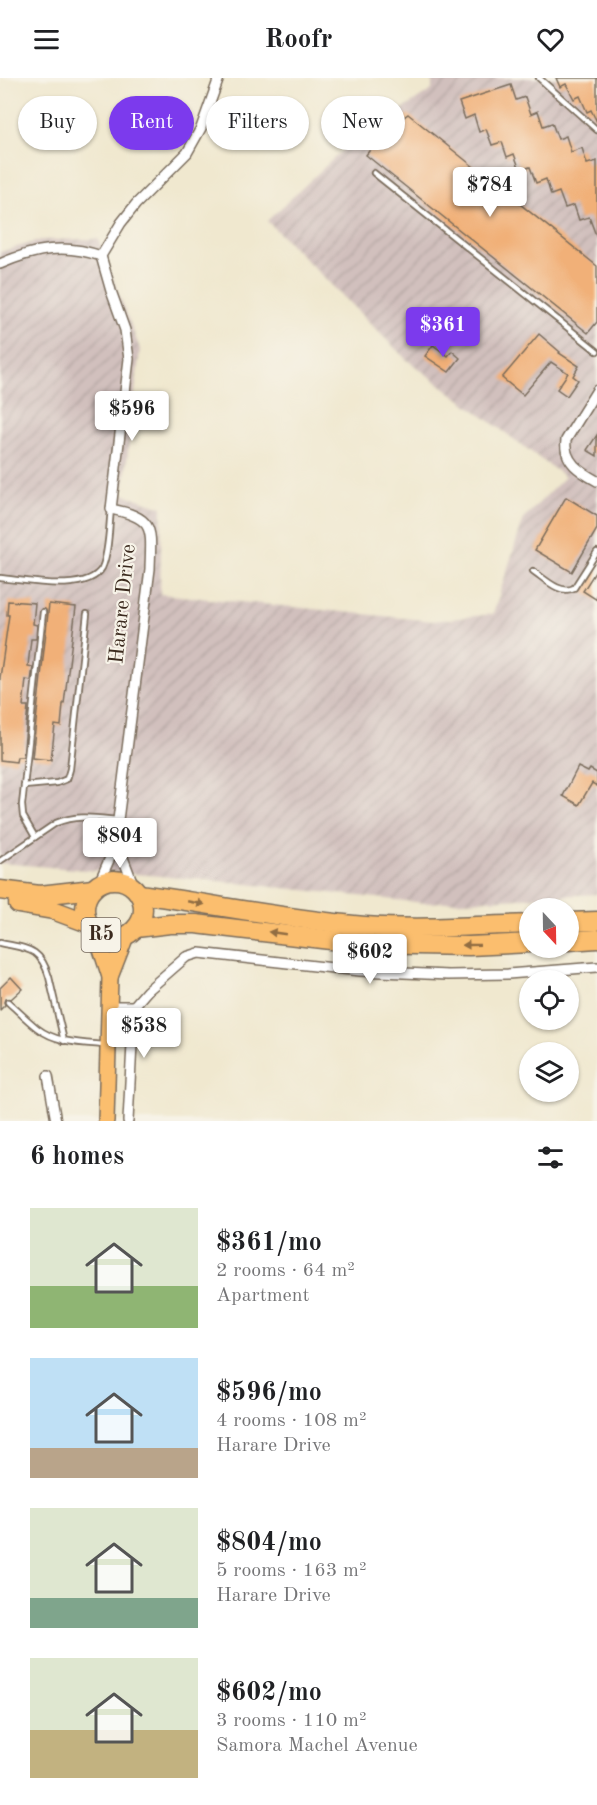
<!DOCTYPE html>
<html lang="en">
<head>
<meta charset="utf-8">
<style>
  :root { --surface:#fff; --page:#f2f2f2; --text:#202124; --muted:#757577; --accent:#7c3aed }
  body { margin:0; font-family:"Old Standard TT",serif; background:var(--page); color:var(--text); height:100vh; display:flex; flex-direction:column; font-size:22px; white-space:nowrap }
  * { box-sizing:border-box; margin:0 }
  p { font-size:20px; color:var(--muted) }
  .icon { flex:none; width:33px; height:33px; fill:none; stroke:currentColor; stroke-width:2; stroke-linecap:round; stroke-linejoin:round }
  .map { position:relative; height:1043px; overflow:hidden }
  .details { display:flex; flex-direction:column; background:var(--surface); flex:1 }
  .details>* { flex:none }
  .guide { position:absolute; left:18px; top:18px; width:561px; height:54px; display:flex; gap:12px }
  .needle { width:39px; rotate:158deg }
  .fabs { position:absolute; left:519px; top:820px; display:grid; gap:12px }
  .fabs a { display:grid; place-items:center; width:60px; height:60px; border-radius:50%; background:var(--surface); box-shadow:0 2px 4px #0004; font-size:30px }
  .price { position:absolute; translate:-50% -51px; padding:0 14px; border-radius:6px; background:#fff; color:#222; font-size:20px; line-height:39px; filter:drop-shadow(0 2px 3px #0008) }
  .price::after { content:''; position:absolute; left:50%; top:36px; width:18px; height:14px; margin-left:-9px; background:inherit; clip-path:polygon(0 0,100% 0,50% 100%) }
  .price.selected { background:var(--accent); color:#fff }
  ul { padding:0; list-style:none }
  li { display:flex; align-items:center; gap:18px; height:150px; padding:0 30px }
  li span { display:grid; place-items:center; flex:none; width:168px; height:120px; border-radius:0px; color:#555 }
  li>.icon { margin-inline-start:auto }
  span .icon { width:72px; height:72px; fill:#fffc; stroke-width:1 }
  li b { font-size:26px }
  h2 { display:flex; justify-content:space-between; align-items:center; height:72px; padding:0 30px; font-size:26px }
  .pill { padding:0 21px; border-radius:27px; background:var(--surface); box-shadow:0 2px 4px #0004; font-size:21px; line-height:54px }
  .pill.selected { background:var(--accent); color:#fff }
  header { display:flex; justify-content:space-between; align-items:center; height:78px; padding:0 30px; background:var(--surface); font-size:27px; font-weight:800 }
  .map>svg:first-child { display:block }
  .industrial { fill:url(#industrial-furrows) }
  .building { fill:#f1b078 }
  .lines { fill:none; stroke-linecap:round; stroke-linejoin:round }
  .lane-casing { stroke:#7a6c5c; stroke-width:8 }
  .street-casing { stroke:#7a6c5c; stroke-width:12 }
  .primary-casing { stroke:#7a6c5c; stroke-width:18 }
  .highway-casing { stroke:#7a6c5c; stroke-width:21 }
  .lane { stroke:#fff; stroke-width:4.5 }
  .street { stroke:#fff; stroke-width:9 }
  .primary { stroke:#fbbe6e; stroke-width:15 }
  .highway { stroke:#fbbe6e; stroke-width:18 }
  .oneway { fill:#916d42 }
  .labels { text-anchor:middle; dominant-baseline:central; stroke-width:4.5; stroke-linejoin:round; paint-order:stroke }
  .shield { fill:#f7f3e8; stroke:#73665b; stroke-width:1.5 }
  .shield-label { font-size:20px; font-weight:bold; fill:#3b2a1e }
  .street-label { font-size:21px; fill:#3b2a1e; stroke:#f7f3e8 }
</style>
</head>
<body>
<header><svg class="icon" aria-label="menu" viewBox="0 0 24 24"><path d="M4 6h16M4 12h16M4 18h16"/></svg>Roofr<svg class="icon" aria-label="heart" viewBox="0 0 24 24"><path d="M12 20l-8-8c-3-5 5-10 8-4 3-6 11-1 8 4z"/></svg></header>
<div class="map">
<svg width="597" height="1043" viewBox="0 0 597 1043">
  <defs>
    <pattern id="industrial-furrows" width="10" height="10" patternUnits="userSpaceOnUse" patternTransform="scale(1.5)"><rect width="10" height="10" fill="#d1c0bd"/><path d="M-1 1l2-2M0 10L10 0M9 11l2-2" fill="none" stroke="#b4a5a2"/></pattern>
  </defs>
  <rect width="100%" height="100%" fill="#f7f3e8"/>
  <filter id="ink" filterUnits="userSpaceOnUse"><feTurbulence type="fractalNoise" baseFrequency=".0167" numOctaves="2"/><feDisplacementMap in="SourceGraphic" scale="12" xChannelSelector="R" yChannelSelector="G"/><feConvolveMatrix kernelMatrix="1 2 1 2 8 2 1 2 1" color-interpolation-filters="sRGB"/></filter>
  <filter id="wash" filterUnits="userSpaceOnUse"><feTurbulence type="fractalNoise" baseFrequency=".008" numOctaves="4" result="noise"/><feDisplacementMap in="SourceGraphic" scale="24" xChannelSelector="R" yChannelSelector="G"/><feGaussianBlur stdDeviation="1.35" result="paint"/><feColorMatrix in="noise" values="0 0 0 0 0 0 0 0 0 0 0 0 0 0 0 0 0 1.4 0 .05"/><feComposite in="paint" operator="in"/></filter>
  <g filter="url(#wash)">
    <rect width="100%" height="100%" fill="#f0e8cf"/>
    <!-- industrial -->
    <path class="industrial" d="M432,0H597V816L424,825L209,802L0,785V174L41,162L98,161L140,271L123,416L162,429L160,516L433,543L493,536L524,440L565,399L407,282L267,143L347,68L432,12Z"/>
    <g id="blocks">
      <!-- building -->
      <g class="building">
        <path d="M556,0H597V44L591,32L587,34L580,18L574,21L566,6L560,9Z"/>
        <path d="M511,7L516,22L525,19L531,36L538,33L543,48L552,45L558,61L566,58L571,74L582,70L587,86L597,83V160L589,139L579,142L574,127L565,130L559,114L551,117L546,101L536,105L530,89L520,92L514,76L507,79L502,64L492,67L486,51L479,54L474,37L465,41L459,24Z"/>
        <path d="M408,36L597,188V244L588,255L366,77L384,54Z"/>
        <path d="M539,256L560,274L559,275L579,288L573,298L578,302L567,318L557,311L568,295L551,284L523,317L502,300Z"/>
        <path d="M433,267L448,278L452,273L460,280L449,294L425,278Z"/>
        <path d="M597,357V378L587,372Z"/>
        <path d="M566,419L597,438V451L572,494L535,472Z"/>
        <path d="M597,491V522L583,513Z"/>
        <path d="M8,523L35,525L33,546L37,547L36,561H31L28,588L33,589L31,603L26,602L23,628H28L23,679H17L16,684L0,682V600L9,537H7Z"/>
        <path d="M49,526L76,529L64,626H63L61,648L55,647L51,682L32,680Z"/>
        <path d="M578,689L588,694L590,691L597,695V708L592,705L579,727L563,718Z"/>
        <path d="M11,899L22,911L11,921H5L4,924L5,927L0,932V910Z"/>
      </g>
    </g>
  </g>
  <g filter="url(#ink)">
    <use href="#blocks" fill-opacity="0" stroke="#7a6c5c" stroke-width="1.5"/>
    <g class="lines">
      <!-- lane casing -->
      <g class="lane-casing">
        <g id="lane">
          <path d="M539,0L597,52"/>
          <path d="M374,95L597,273"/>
          <path d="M533,493C545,501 560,517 574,510L597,474"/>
          <path d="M0,500C25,502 87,516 102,490C109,475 109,448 111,431"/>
          <path d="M24,708L57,705L67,701L70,691L87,536"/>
          <path d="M35,759L23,738L22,727L43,534"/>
          <path d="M0,783L56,745C76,736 97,740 118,742"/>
          <path d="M0,865C28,871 40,869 49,899L64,963"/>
          <path d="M8,924C18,933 27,942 37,950C56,965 82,965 105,967"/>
        </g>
      </g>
      <!-- street casing -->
      <g class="street-casing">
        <g id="street">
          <path d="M0,186C34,171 65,165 101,178"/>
          <path d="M597,312L566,362C563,384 581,394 597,403"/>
          <path d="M117,764L135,811"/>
          <path d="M98,807L117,764L118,742L150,491C151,451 156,440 111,431L129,281L125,252L111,213L101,178L121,145L136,126L187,75L201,50L219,0"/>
          <path d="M110,928H134"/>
          <path d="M48,998L56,1043"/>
          <path d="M128,1043L134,928L147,913L186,879L199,875L360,893L448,897L508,896L597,889"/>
        </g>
      </g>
      <!-- primary casing -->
      <g class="primary-casing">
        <g id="primary">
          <path d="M95,853L110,899L106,1043"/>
          <path d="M110,899L126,858"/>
        </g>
      </g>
      <!-- highway casing -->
      <g class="highway-casing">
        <g id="highway">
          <circle cx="114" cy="831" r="29"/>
          <path d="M0,812L40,817L93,811"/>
          <path d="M139,816C214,826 289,842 365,848C420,852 475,848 530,846"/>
          <path d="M18,826L53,832L88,845"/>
          <path d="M568,844L597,843"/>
          <path d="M136,850L170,846H196L364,866L469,868L530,865"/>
          <path d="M568,863L597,861"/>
        </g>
      </g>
      <!-- lane -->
      <use href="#lane" class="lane"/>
      <!-- street -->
      <use href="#street" class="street"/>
      <!-- primary -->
      <use href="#primary" class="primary"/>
      <!-- highway -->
      <use href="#highway" class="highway"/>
    </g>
    <!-- one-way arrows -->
    <defs><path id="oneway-solid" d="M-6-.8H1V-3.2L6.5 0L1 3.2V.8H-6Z" transform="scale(1.5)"/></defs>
    <g class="oneway">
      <use href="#oneway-solid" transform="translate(196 825) rotate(11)"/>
      <use href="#oneway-solid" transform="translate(277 855) rotate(-172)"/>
      <use href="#oneway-solid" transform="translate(471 867) rotate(179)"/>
    </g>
  </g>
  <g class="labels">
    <!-- shield labels -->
    <rect class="shield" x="81.5" y="840" width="39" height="34" rx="4.5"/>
    <g class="shield-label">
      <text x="101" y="857">R5</text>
    </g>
    <!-- street labels -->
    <g class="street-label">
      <text transform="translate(123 526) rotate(-84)">Harare Drive</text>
    </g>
  </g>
</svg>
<div class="fabs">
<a><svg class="needle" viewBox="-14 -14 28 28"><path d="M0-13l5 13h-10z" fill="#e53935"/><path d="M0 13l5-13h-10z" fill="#757577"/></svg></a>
<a><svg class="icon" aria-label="locate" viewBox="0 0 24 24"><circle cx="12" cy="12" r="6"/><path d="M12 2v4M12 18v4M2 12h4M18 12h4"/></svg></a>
<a><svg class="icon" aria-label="layers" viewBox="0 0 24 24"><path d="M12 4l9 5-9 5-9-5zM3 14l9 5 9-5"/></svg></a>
</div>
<b class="price" style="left:490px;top:140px">$784</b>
<b class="price selected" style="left:443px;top:280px">$361</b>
<b class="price" style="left:132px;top:364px">$596</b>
<b class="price" style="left:120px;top:791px">$804</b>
<b class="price" style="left:370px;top:907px">$602</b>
<b class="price" style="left:144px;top:981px">$538</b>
<div class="guide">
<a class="pill">Buy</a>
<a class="pill selected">Rent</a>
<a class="pill">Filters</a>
<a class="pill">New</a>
</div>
</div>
<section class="details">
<h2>6 homes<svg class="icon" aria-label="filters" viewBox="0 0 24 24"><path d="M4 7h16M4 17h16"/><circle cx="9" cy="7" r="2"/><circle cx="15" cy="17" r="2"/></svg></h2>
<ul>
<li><span style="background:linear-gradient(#dfe7d0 65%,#8fb573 0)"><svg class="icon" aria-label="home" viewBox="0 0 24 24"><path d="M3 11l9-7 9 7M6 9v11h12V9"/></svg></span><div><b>$361/mo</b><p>2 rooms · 64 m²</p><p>Apartment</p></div></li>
<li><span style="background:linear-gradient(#bfe0f5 75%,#b9a48a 0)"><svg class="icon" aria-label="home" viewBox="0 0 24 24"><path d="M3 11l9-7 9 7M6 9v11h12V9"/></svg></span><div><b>$596/mo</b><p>4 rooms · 108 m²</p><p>Harare Drive</p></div></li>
<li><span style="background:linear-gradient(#dfe7d0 75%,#7fa58c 0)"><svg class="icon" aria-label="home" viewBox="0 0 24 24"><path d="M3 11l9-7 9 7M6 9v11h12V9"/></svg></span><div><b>$804/mo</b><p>5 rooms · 163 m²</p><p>Harare Drive</p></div></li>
<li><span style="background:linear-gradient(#dfe7d0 60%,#c2b280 0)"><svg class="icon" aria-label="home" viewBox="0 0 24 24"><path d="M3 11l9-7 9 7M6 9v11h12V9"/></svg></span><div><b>$602/mo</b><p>3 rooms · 110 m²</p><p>Samora Machel Avenue</p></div></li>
</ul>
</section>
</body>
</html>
